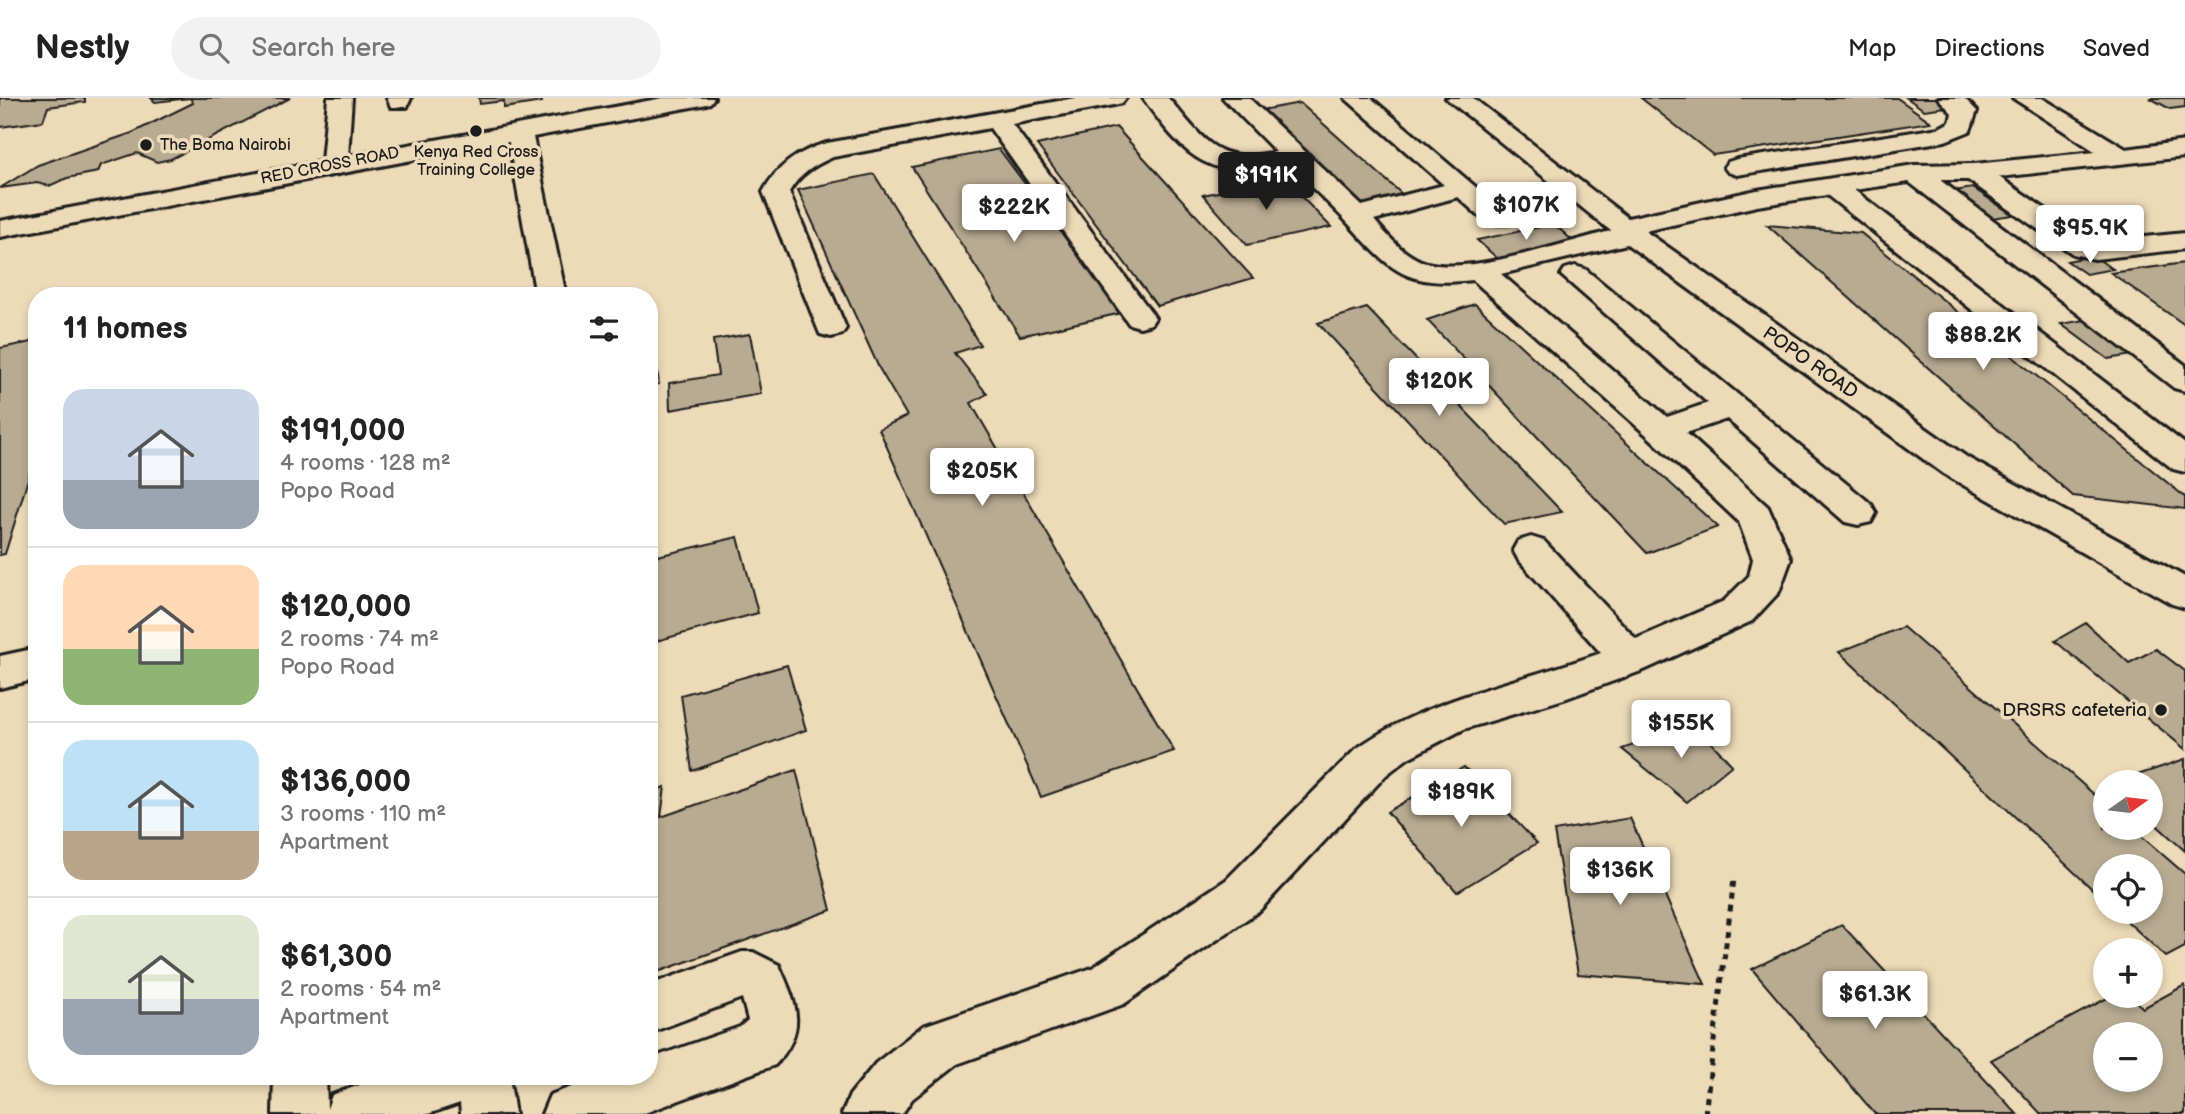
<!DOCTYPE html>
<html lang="en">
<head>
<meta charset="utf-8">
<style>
  :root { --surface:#fff; --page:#f2f2f2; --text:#222; --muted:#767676; --line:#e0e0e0; --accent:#1c1c1c }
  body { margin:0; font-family:"Balsamiq Sans",sans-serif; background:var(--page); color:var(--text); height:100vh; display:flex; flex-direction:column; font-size:26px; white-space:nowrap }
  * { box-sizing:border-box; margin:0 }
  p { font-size:23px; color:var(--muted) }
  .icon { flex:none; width:38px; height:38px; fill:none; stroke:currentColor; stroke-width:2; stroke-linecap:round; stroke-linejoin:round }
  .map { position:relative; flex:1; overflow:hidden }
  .panel { position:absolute; left:28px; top:189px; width:630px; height:798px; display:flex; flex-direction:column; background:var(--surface); border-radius:28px; box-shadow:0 4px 10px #0003 }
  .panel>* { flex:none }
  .needle { width:46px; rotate:76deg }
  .controls { position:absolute; left:2093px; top:672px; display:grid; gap:14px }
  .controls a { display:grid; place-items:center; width:70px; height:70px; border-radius:50%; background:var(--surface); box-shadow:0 4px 10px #0003; font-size:35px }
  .price { position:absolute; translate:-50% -60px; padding:0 16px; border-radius:7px; background:#fff; color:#222; font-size:23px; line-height:46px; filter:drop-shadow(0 2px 4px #0008) }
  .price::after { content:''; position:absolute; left:50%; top:42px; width:21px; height:16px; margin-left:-10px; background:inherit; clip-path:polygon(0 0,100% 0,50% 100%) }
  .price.selected { background:var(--accent); color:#fff }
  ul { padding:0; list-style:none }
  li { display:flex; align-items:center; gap:21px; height:175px; padding:0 35px }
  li+li { border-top:2px solid var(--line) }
  li span { display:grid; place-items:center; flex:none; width:196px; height:140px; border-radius:21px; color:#555 }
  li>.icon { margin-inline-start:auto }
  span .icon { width:84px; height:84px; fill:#fffc; stroke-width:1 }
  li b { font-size:30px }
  h2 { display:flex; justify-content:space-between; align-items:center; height:84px; padding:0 35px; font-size:30px }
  header { display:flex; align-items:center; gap:42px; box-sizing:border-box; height:98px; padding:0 35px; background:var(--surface); border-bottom:2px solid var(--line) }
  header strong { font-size:33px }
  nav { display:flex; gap:38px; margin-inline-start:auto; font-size:24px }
  .search { width:490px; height:63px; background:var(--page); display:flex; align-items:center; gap:18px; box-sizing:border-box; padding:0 24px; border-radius:38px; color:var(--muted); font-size:26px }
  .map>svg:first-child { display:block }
  .building { fill:#b9ab92; stroke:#1c1c1c; stroke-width:2; fill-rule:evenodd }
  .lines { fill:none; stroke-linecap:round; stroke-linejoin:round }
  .minor-casing { stroke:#1c1c1c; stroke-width:6 }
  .path { stroke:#1c1c1c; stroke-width:5; stroke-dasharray:6 6; stroke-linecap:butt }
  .minor { fill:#eddab8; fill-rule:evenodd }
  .poi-dot { fill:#1c1c1c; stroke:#eddab8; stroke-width:2.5 }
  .labels { text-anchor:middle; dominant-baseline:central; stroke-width:7; stroke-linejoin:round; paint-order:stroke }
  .far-poi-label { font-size:16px; fill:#1c1c1c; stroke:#eddab8; text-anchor:start }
  .far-street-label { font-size:16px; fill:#1c1c1c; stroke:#eddab8 }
  .street-label { font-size:19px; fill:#1c1c1c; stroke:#eddab8 }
  .poi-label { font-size:19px; fill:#1c1c1c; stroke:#eddab8; text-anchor:end }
</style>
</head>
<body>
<header>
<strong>Nestly</strong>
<div class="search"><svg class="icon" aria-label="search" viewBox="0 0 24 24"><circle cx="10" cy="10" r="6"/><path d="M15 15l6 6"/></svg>Search here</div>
<nav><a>Map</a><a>Directions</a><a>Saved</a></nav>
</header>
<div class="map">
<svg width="2185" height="1016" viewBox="0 0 2185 1016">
  <rect width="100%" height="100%" fill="#eddab8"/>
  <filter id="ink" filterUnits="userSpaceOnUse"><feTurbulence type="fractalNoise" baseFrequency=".0143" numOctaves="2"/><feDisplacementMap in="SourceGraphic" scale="14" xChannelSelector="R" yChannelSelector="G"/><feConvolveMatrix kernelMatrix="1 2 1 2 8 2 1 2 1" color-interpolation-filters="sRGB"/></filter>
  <g filter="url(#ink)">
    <!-- building -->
    <g class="building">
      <path d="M0,0H85V4L48,9L43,23L0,29Z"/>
      <path d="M151,0H290L171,61L157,64L137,55L101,67L98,74L67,80L49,88L37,85L0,90L38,67L132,35L193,5L190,0L155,4Z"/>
      <path d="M479,0H541L542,4L504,10V3L480,6Z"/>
      <path d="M1641,0H1897L1931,24L1713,57Z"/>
      <path d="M1907,0H1941L1953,8L1924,12Z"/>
      <path d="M2150,0H2185V9L2170,11Z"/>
      <path d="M1300,5L1403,97L1357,108L1256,13Z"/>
      <path d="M1116,29L1253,180L1157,208L1037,47Z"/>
      <path d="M999,51L1121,215L1020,238L912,69Z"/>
      <path d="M874,76L980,247L955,255L987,296L971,305L1174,653L1041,699L879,331L907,318L879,270L798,92Z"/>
      <path d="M1284,81L1331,129L1247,147L1203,97Z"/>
      <path d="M1973,90L2013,117L1985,121L1947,94Z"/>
      <path d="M1554,126L1575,145L1498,161L1477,142Z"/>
      <path d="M1767,127L1861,135L2185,399V411L2073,398Z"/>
      <path d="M2093,158L2113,171L2086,176L2067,163Z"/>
      <path d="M2185,165V227L2111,175Z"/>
      <path d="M1475,206L1718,429L1647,455L1427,222Z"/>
      <path d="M1367,210L1562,414L1504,426L1318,225Z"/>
      <path d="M2091,221L2139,256L2108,261L2061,226Z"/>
      <path d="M750,236L761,296L670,312L669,285L718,277L713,242Z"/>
      <path d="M37,243V352L5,456L0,457V250Z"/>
      <path d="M655,258L659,286L649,288V259Z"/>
      <path d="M738,439L758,515L649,545V460Z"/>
      <path d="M2086,525L2129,565L2156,551L2185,573V651L2055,543Z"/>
      <path d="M1903,529L2105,706V730H2132L2185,776V849L2166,859L2117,814H2151V768H2105V803L1839,554Z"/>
      <path d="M787,567L806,632L692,673L681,597Z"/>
      <path d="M1694,626L1732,667L1687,704L1622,651Z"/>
      <path d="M2185,661V753L2151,722V684H2117Z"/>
      <path d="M1464,669L1537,745L1457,794L1387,714Z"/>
      <path d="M796,672L831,812L649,877V694L665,689L661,719Z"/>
      <path d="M1630,720L1705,886L1578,876L1554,733Z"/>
      <path d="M1842,827L2017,1016H1875L1752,871Z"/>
      <path d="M2185,887V1016H2041L1991,962L2111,898H2130L2143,910ZM2105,936H2151V982H2105Z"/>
    </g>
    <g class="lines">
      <!-- minor casing -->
      <g class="minor-casing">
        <g id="minor">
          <path d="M328,0H352L348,58L663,0H714L710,5L702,7L533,39L566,198H536L509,44L0,139V123L322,63Z"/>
          <path d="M387,0H411L407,9H391Z"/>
          <path d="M1075,0H1126L1122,5L1114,7L1012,26L1151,214L1155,220L1151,226L1140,229L1129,226L990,30L833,59C815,67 799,76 789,94L846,230L842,236L831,239L820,236L763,94C777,68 798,53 827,45Z"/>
          <path d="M1143,0H1168C1204,41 1216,68 1276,54L1223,0H1249L1362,108L1444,87L1345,0H1371L1512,120L1508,126H1488L1458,99L1374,122C1388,138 1405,159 1427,165C1470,177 1565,144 1611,133L1446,0H1473L1628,120L1757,92L1914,67L1974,66L2096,54L2013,0H2042L2126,51L2185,43V59L1999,79L2093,144L2185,135V151L2095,161L2073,156L1968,82H1940L2185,267V293L2174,290L1909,84L1854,92L2185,346V374L2173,371L1827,97L1757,108L1645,133L1968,360L2185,479V510L2172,506L1944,376L1627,146L1501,176L1667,319L1708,305L1561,177L1565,171L1575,168L1585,171L1871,406L1876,415L1871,424L1858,427L1845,424L1727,321L1686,335L1768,409L1791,461L1779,494L1752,523L1644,572L1564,601L1464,631L1408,660L1386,677L1260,812L1124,906L957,966L912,1001L902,1016H842L850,997L876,965L923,928L1092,870L1226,782L1356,651C1429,599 1518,585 1601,555L1518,461L1513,452L1518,443L1531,439L1544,443L1636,541L1724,503L1749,478L1753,461L1739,424L1650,340L1473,182C1403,190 1390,171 1346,123C1327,103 1307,85 1288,66C1213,85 1186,62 1143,0Z"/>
          <path d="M1938,0H1964L1977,13L1970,33L1945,43L1737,77L1728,74L1724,69L1728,64L1737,61L1939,30L1950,24L1952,15Z"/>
          <path d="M37,550V581L0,590V558Z"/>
          <path d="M742,854H753L779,867C797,908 808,931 775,967L642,1016H542L550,997L601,978H649V961L740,929L748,922L742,900L649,935V887Z"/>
          <path d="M274,978H326L327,1011L332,997L384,978H509L515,1016H461L460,1005L428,1016H273Z"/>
        </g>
      </g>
      <!-- path -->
      <path class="path" d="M1705,1016L1734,781"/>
      <!-- minor -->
      <use href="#minor" class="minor"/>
    </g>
  </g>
  <!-- markers -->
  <g class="poi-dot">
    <circle cx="476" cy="33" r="7"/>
    <circle cx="146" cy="47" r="7"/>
    <circle cx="2161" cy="612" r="7"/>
  </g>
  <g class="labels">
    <!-- far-poi labels -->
    <g class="far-poi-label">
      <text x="160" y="47">The Boma Nairobi</text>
      <text x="476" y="54" text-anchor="middle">Kenya Red Cross<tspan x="476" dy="18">Training College</tspan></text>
    </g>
    <!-- far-street labels -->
    <g class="far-street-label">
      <text transform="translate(330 68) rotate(-11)">RED CROSS ROAD</text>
    </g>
    <!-- street labels -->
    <g class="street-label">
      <text transform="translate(1810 265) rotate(35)">POPO ROAD</text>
    </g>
    <!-- poi labels -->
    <g class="poi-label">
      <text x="2147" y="612">DRSRS cafeteria</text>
    </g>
  </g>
</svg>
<div class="controls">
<a><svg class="needle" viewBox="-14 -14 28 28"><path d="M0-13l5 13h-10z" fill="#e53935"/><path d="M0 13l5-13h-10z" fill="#767676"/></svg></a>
<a><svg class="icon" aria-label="locate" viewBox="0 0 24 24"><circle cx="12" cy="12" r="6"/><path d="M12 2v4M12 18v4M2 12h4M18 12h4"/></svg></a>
<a>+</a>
<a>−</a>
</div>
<b class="price selected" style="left:1266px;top:114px">$191K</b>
<b class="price" style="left:1526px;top:144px">$107K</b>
<b class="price" style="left:1014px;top:146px">$222K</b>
<b class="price" style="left:2090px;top:167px">$95.9K</b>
<b class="price" style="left:1983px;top:274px">$88.2K</b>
<b class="price" style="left:1439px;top:320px">$120K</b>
<b class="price" style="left:982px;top:410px">$205K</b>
<b class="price" style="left:1681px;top:662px">$155K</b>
<b class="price" style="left:1461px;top:731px">$189K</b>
<b class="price" style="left:1620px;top:809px">$136K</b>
<b class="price" style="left:1875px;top:933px">$61.3K</b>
<section class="panel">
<h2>11 homes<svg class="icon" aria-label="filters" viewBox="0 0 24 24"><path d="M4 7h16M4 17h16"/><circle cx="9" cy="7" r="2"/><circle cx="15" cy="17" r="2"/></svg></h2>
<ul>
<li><span style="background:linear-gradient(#c9d6e8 65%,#9aa5b1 0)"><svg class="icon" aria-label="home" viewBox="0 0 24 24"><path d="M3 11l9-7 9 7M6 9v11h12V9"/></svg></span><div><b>$191,000</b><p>4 rooms · 128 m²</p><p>Popo Road</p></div></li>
<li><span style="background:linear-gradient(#ffd9b3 60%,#8fb573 0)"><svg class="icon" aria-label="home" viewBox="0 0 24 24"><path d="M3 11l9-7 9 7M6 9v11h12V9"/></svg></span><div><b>$120,000</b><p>2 rooms · 74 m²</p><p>Popo Road</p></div></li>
<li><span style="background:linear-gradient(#bfe0f5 65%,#b9a48a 0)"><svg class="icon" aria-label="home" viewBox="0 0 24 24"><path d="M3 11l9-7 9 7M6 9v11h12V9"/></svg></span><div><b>$136,000</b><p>3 rooms · 110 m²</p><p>Apartment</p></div></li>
<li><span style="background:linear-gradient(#dfe7d0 60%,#9aa5b1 0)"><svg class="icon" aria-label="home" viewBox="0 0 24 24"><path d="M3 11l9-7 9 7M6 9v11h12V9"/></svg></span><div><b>$61,300</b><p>2 rooms · 54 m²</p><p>Apartment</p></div></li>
</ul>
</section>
</div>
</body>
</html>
